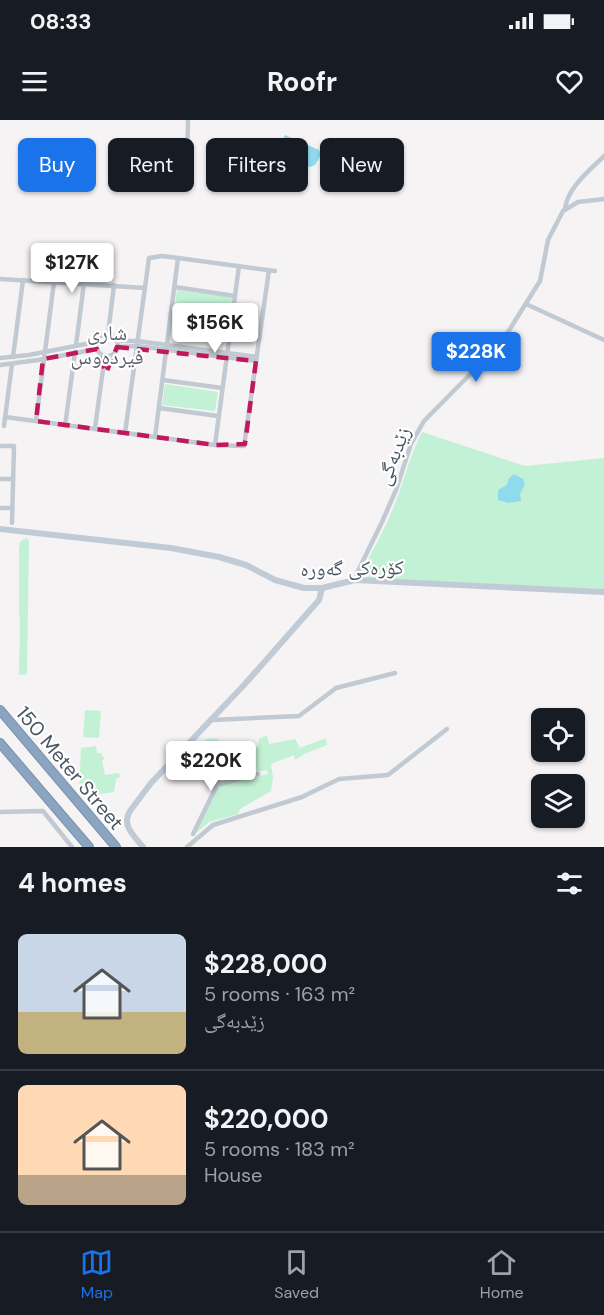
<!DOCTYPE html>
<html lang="en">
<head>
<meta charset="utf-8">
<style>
  :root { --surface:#171b24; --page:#20242c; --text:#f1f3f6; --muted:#9ea1a6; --line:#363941; --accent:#1a73e8 }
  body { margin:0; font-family:"DM Sans","Noto Naskh Arabic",sans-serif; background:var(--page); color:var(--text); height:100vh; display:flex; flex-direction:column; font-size:22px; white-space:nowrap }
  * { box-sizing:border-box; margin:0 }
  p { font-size:20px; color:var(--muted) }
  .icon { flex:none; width:33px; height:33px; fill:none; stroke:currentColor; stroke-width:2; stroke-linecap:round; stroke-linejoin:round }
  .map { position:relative; height:727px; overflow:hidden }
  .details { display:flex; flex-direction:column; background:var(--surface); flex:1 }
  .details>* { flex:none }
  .top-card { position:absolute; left:18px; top:18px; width:568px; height:54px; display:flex; gap:12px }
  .buttons { position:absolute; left:531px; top:588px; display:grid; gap:12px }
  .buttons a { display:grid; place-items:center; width:54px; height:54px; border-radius:9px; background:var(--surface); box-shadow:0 2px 4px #0004; font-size:30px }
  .price { position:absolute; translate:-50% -51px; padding:0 14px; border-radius:6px; background:#fff; color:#222; font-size:20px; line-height:39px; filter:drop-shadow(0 2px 3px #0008) }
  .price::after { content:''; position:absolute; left:50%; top:36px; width:18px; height:14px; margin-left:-9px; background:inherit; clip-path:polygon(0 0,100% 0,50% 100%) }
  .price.on { background:var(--accent); color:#fff }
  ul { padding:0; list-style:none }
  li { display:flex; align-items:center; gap:18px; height:150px; padding:0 18px }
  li+li { border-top:2px solid var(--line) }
  li span { display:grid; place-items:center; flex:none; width:168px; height:120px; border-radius:9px; color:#555 }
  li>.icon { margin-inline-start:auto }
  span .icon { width:72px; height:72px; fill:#fffc; stroke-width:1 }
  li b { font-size:26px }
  h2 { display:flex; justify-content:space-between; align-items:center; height:72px; padding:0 18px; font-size:26px }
  .pill { padding:0 21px; border-radius:9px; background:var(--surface); box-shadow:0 2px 4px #0004; font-size:21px; line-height:54px }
  .pill.on { background:var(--accent); color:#fff }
  .status { display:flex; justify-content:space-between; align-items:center; height:42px; padding:0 30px; background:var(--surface); direction:ltr }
  .status svg { height:16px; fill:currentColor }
  header { display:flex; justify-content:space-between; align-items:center; height:78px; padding:0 18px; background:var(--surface); font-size:27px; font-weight:700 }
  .tab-bar { display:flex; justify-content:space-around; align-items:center; height:84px; border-top:2px solid var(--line); background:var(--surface); font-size:16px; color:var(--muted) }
  .tab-bar a { display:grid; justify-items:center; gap:3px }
  .tab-bar .on { color:var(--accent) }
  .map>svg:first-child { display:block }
  .green { fill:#c3f1d5 }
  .water { fill:#90daee }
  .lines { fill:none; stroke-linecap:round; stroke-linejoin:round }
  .highway-casing { stroke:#7690ad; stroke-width:10 }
  .street { stroke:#c1cad2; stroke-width:4.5 }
  .secondary { stroke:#c1cbd6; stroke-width:6 }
  .highway { stroke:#8ba5c1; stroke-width:8 }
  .marked { fill:none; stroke:#c2185b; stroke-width:4.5; stroke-dasharray:12 8; stroke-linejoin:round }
  .labels { text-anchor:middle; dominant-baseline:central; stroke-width:4.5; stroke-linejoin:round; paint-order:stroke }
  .street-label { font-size:20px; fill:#4a5661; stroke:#fff }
  .neighbourhood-label { font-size:21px; fill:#5f6368; stroke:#fff }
</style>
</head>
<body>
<div class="status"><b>08:33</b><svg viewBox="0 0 49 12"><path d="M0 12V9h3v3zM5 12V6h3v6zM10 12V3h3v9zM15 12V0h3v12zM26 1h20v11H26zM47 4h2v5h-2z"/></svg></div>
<header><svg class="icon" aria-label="menu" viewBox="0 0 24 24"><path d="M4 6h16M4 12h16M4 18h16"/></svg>Roofr<svg class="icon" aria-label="heart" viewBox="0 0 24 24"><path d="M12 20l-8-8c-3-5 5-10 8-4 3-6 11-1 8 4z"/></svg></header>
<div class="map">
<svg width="604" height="727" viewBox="0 0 604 727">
  <rect width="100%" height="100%" fill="#f5f3f3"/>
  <!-- green -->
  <g class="green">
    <path d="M177,170L232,177L230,199L174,193Z"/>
    <path d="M165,264L218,272L215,291L162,285Z"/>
    <path d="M422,312L525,346L604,338V469L363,458L360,453C375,428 389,401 399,373C406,352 412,332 422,312Z"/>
    <path d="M26,418L29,420L27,554L19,555C19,545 21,500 19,494V429L20,422Z"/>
    <path d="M85,590L101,591L99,618L83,617Z"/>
    <path d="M267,615L269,624L295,619L300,628L326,618L327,625L304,634L295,640L294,635L271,644L273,658L271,671L240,689L238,694L209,702L194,715L217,666L268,654L267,650L257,652L256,646H245L247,657L220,663L215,646L212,648L187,643L188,642L206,644L218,641L219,646L223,645L224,650H226L229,642L224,641L234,637V633L226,632L243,633L248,628L258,627L259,619Z"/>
    <path d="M217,618L221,625L218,636C209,640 198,640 189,635L207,619Z"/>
    <path d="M96,626L97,633H101L105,640H102L105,655L119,653L120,657L116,659L114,672L85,676L79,671L81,628Z"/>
  </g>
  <!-- water -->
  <g class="water">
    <path d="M285,15L319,30L321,35L315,45L310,47L278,37L276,33Z"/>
    <path d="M514,354L523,359L525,364L520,374L521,381L508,383L498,380V370L507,365L509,358Z"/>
  </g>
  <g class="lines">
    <!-- highway casing -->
    <g class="highway-casing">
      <g id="highway">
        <path d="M0,590L116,727"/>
        <path d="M0,623L89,727"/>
      </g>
    </g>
    <!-- street -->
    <g class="street">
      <path d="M187,52L188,0"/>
      <path d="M565,89C567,68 590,50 604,36"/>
      <path d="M0,159L145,168"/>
      <path d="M175,167L235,176"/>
      <path d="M526,184L604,220"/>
      <path d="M171,195L231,203"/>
      <path d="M108,214L114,165"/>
      <circle cx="107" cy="225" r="11"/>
      <path d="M116,221H137L257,237"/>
      <path d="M76,225L84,163"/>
      <path d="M117,227L137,226L256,241"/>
      <path d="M13,237L23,160"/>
      <path d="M0,238L29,235L96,222"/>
      <path d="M0,245L38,240L97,229"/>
      <path d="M163,260L222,268"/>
      <path d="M159,288L218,296"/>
      <path d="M5,297L215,325L244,326L269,150"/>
      <path d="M36,301L54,162"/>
      <path d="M4,306L12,244"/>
      <path d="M65,306L75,232"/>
      <path d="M95,308L105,235"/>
      <path d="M125,313L149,138L162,136L178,138L275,151"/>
      <path d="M155,317L178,138"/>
      <path d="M215,325L239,146"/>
      <path d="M0,326H14L12,403"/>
      <path d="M0,359H13"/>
      <path d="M0,388H12"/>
      <path d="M355,460L357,453L382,402L396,370L411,324L424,301L494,230L508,212L540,161L548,120L563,91L578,82L604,79"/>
      <path d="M212,600L299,596L336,568L395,553"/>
      <path d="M174,639L182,644L213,650L218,663L220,664L258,654"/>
      <path d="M0,692L43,691L72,727"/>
      <path d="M193,714L218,663"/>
      <path d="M187,727L213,705L302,677L339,659L388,655L447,609"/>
    </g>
    <!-- secondary -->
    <g class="secondary">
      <path d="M0,409L171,428L219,437L246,445L275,460L304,468H322L355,460L604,472"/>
      <path d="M143,727C134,716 121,705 130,691L151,663L244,565L319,480L322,468"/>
    </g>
    <!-- highway -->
    <use href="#highway" class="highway"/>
  </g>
  <!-- marked area -->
  <path class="marked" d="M117,227L256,241L245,324L215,325L36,301L43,239L97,229L106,253Z"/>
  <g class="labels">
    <!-- street labels -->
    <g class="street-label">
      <text transform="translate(393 336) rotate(-69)">زێدبەگی</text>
      <text transform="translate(352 448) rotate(-1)">کۆرەکی گەورە</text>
      <text transform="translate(70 648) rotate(50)">150 Meter Street</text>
    </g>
    <!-- neighbourhood labels -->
    <g class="neighbourhood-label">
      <text x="107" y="213">شاری<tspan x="107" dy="24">فیردەوس</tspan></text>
    </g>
  </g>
</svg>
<div class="buttons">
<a><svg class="icon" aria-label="locate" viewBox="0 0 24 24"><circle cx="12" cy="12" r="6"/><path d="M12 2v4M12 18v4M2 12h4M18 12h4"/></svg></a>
<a><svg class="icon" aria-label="layers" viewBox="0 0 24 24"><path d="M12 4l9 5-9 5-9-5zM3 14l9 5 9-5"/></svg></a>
</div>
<b class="price" style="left:72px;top:174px">$127K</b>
<b class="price" style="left:215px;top:234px">$156K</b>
<b class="price on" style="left:476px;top:263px">$228K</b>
<b class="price" style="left:211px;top:672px">$220K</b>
<div class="top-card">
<a class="pill on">Buy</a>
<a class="pill">Rent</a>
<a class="pill">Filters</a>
<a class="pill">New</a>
</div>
</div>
<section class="details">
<h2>4 homes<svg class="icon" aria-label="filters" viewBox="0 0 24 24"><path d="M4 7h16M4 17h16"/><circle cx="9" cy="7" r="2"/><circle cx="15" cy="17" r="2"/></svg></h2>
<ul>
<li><span style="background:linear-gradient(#c9d6e8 65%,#c2b280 0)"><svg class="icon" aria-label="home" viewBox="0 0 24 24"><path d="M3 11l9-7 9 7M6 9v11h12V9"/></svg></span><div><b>$228,000</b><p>5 rooms · 163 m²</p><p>زێدبەگی</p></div></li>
<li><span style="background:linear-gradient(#ffd9b3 75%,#b9a48a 0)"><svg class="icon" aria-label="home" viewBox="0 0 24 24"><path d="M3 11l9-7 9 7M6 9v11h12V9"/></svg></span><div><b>$220,000</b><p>5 rooms · 183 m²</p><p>House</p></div></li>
</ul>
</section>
<nav class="tab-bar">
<a class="on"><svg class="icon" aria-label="map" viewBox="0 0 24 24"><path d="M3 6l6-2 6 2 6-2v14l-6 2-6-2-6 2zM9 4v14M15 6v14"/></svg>Map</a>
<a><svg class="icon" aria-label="saved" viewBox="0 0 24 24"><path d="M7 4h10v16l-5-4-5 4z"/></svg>Saved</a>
<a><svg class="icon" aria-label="home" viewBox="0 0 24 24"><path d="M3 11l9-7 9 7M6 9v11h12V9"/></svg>Home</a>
</nav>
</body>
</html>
